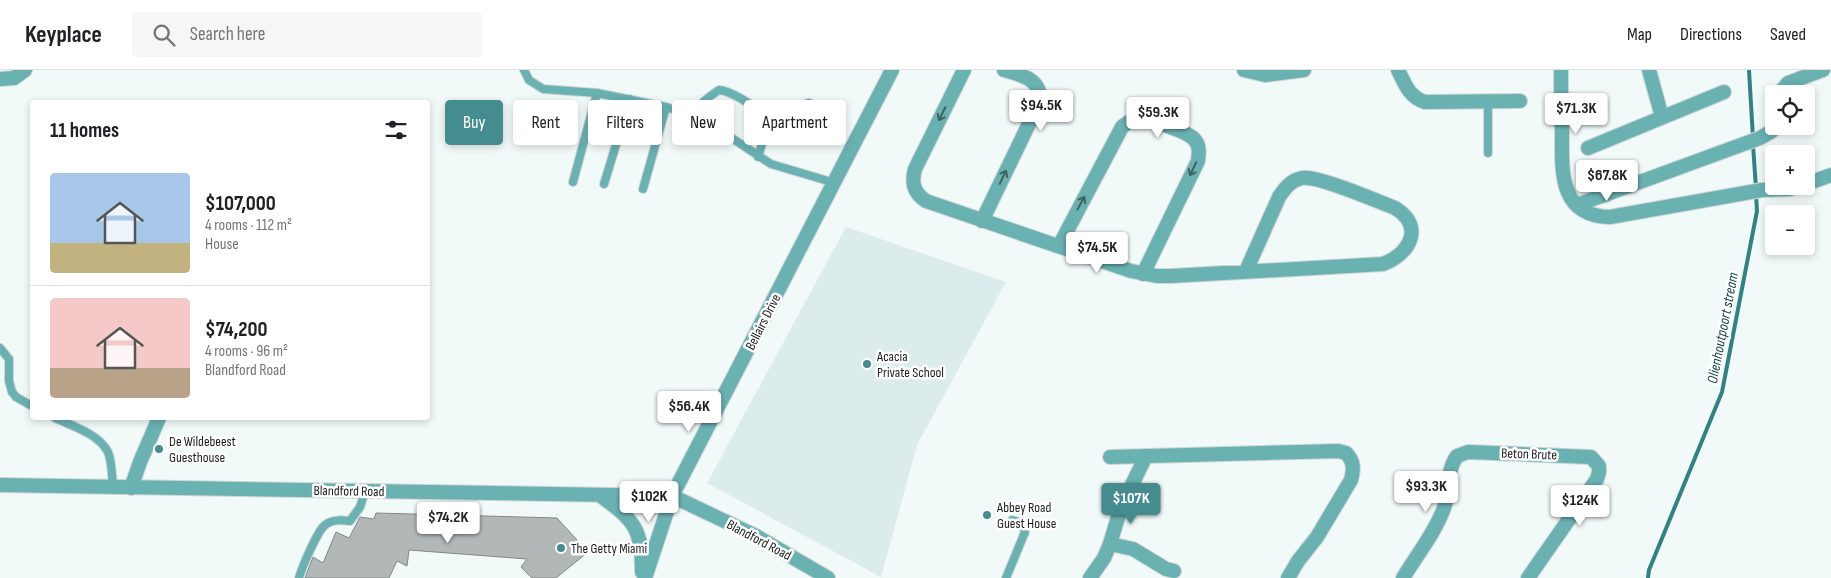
<!DOCTYPE html>
<html lang="en">
<head>
<meta charset="utf-8">
<style>
  :root { --surface:#fff; --page:#f6f6f6; --text:#202124; --muted:#757577; --line:#e0e0e0; --accent:#448c8d }
  body { margin:0; font-family:"Sofia Sans Condensed",sans-serif; background:var(--page); color:var(--text); height:100vh; display:flex; flex-direction:column; font-size:19px; white-space:nowrap }
  * { box-sizing:border-box; margin:0 }
  p { font-size:16px; color:var(--muted) }
  .icon { flex:none; width:28px; height:28px; fill:none; stroke:currentColor; stroke-width:2; stroke-linecap:round; stroke-linejoin:round }
  .map { position:relative; flex:1; overflow:hidden }
  .sheet { position:absolute; left:30px; top:30px; width:400px; height:320px; display:flex; flex-direction:column; background:var(--surface); border-radius:5px; box-shadow:0 2px 8px #0003 }
  .sheet>* { flex:none }
  .banner { position:absolute; left:445px; top:30px; width:475px; height:45px; display:flex; gap:10px }
  .buttons { position:absolute; left:1765px; top:15px; display:grid; gap:10px }
  .buttons a { display:grid; place-items:center; width:50px; height:50px; border-radius:5px; background:var(--surface); box-shadow:0 2px 8px #0003; font-size:25px }
  .price { position:absolute; translate:-50% -42px; padding:0 11px; border-radius:5px; background:#fff; color:#222; font-size:16px; line-height:32px; filter:drop-shadow(0 1px 2px #0008) }
  .price::after { content:''; position:absolute; left:50%; top:30px; width:15px; height:11px; margin-left:-8px; background:inherit; clip-path:polygon(0 0,100% 0,50% 100%) }
  .price.active { background:var(--accent); color:#fff }
  ul { padding:0; list-style:none }
  li { display:flex; align-items:center; gap:15px; height:125px; padding:0 20px }
  li+li { border-top:1px solid var(--line) }
  li span { display:grid; place-items:center; flex:none; width:140px; height:100px; border-radius:5px; color:#555 }
  li>.icon { margin-inline-start:auto }
  span .icon { width:60px; height:60px; fill:#fffc; stroke-width:1 }
  li b { font-size:21px }
  h2 { display:flex; justify-content:space-between; align-items:center; height:60px; padding:0 20px; font-size:21px }
  .chip { padding:0 18px; border-radius:5px; background:var(--surface); box-shadow:0 2px 8px #0003; font-size:18px; line-height:45px }
  .chip.active { background:var(--accent); color:#fff }
  header { display:flex; align-items:center; gap:30px; box-sizing:border-box; height:70px; padding:0 25px; background:var(--surface); border-bottom:1px solid var(--line) }
  header strong { font-size:24px }
  nav { display:flex; gap:28px; margin-inline-start:auto; font-size:18px }
  .search { width:350px; height:45px; background:var(--page); display:flex; align-items:center; gap:12px; box-sizing:border-box; padding:0 18px; border-radius:5px; color:var(--muted); font-size:19px }
  .map>svg:first-child { display:block }
  .built { fill:#dcebeb }
  .lines { fill:none; stroke-linecap:round; stroke-linejoin:round }
  .stream { stroke:#338283; stroke-width:4 }
  .building { fill:#b2b8b8; stroke:#828888 }
  .service-casing { stroke:#d0d6d6; stroke-width:10 }
  .minor-casing { stroke:#d0d6d6; stroke-width:16 }
  .tertiary-casing { stroke:#d0d6d6; stroke-width:16 }
  .service { stroke:#6ab1b2; stroke-width:8 }
  .minor { stroke:#6ab1b2; stroke-width:14 }
  .tertiary { stroke:#6ab1b2; stroke-width:14 }
  .oneway { stroke:#406161 }
  .poi-dot { fill:#448c8d; stroke:#fff; stroke-width:2 }
  .labels { text-anchor:middle; dominant-baseline:central; stroke-width:5; stroke-linejoin:round; paint-order:stroke }
  .street-label { font-size:14px; fill:#1d1f1f; stroke:#fff }
  .poi-label { font-size:14px; fill:#1d1f1f; stroke:#fff; text-anchor:start }
  .water-label { font-size:15px; font-style:italic; fill:#164747; stroke:#fff }
</style>
</head>
<body>
<header>
<strong>Keyplace</strong>
<div class="search"><svg class="icon" aria-label="search" viewBox="0 0 24 24"><circle cx="10" cy="10" r="6"/><path d="M15 15l6 6"/></svg>Search here</div>
<nav><a>Map</a><a>Directions</a><a>Saved</a></nav>
</header>
<div class="map">
<svg width="1831" height="508" viewBox="0 0 1831 508">
  <rect width="100%" height="100%" fill="#f2f9f9"/>
  <!-- built -->
  <path class="built" d="M846,157L1006,212L917,375L881,507L707,413Z"/>
  <g class="lines">
    <!-- stream -->
    <g class="stream">
      <path d="M1749,0L1753,68"/>
      <path d="M1753,75L1756,118"/>
      <path d="M1648,508L1649,500L1722,322L1757,141L1756,125"/>
    </g>
  </g>
  <!-- building -->
  <path class="building" d="M376,443L557,448L588,482L556,508H532L521,497L527,489L409,480L407,496L397,491L389,508H305L313,487L323,493L336,462L349,468L360,447L374,449Z"/>
  <g class="lines">
    <!-- service casing -->
    <g class="service-casing">
      <g id="service">
        <path d="M524,0L529,10L543,19L597,23L666,37L689,44L709,53L771,94L835,113"/>
        <path d="M689,44L709,27L719,20C734,21 758,40 770,48L758,87"/>
        <path d="M770,48L809,33"/>
        <path d="M1488,83V32"/>
        <path d="M573,112L597,23"/>
        <path d="M604,114L630,29"/>
        <path d="M643,119L666,37"/>
        <path d="M0,278L9,289V311L12,322L16,327L32,336"/>
        <path d="M55,348C72,356 99,364 108,382C112,391 112,407 113,417"/>
        <path d="M299,508C302,497 316,465 323,457C330,449 341,450 350,451L360,437L365,422"/>
        <path d="M1006,508L1025,462L1022,453L1012,450"/>
      </g>
    </g>
    <!-- minor casing -->
    <g class="minor-casing">
      <g id="minor">
        <path d="M964,0L915,99C911,113 914,123 926,131L1131,201L1157,206H1171L1383,194C1410,184 1425,156 1395,138C1377,131 1317,105 1302,108C1291,110 1285,118 1279,127L1246,201"/>
        <path d="M1244,0L1265,5L1304,0"/>
        <path d="M1398,0C1405,14 1409,27 1425,32L1520,31"/>
        <path d="M1561,0C1561,21 1561,41 1562,62C1562,100 1558,146 1610,147L1762,120L1790,119L1801,116"/>
        <path d="M1649,0L1662,47"/>
        <path d="M0,9L14,8L25,0"/>
        <path d="M1779,24L1788,13L1823,0"/>
        <path d="M1588,78L1724,22"/>
        <path d="M1806,114L1831,105"/>
        <path d="M1577,135L1760,68L1772,61L1775,56"/>
        <path d="M982,151L1040,31C1041,9 1022,5 1004,0"/>
        <path d="M1059,176L1122,57C1126,54 1130,50 1135,49C1145,47 1186,61 1194,69C1200,75 1199,83 1198,91L1143,204"/>
        <path d="M1110,387L1338,381L1346,383C1354,391 1354,399 1351,410L1317,467L1298,491L1288,508"/>
        <path d="M131,418L140,392L159,348"/>
        <path d="M672,426L756,466L828,508"/>
        <path d="M1110,474L1133,479L1166,499L1174,501"/>
        <path d="M1090,508L1104,488L1110,474L1121,437L1146,386"/>
        <path d="M1403,508C1416,486 1435,463 1444,438C1450,421 1446,401 1457,386L1468,382L1591,387L1599,396V402L1597,409L1528,508"/>
      </g>
    </g>
    <!-- tertiary casing -->
    <g class="tertiary-casing">
      <g id="tertiary">
        <path d="M0,415L672,426"/>
        <path d="M601,426C635,451 642,459 642,502"/>
        <path d="M645,508L672,426L892,0"/>
      </g>
    </g>
    <!-- service -->
    <use href="#service" class="service"/>
    <!-- minor -->
    <use href="#minor" class="minor"/>
    <!-- tertiary -->
    <use href="#tertiary" class="tertiary"/>
  </g>
  <!-- one-way arrows -->
  <defs><path id="oneway-shaft" d="M-6 0H5M1.5-3L5.5 0L1.5 3" fill="none" stroke-width="1.6" stroke-linecap="round" stroke-linejoin="round" transform="scale(1.25)"/></defs>
  <g class="oneway">
    <use href="#oneway-shaft" transform="translate(942 44) rotate(116)"/>
    <use href="#oneway-shaft" transform="translate(1193 99) rotate(116)"/>
    <use href="#oneway-shaft" transform="translate(1003 107) rotate(-64)"/>
    <use href="#oneway-shaft" transform="translate(1081 133) rotate(-62)"/>
  </g>
  <!-- markers -->
  <g class="poi-dot">
    <circle cx="867" cy="294" r="5"/>
    <circle cx="159" cy="379" r="5"/>
    <circle cx="987" cy="445" r="5"/>
    <circle cx="561" cy="478" r="5"/>
  </g>
  <g class="labels">
    <!-- street labels -->
    <g class="street-label">
      <text transform="translate(763 252) rotate(-63)">Bellairs Drive</text>
      <text transform="translate(1529 384) rotate(2)">Beton Brute</text>
      <text transform="translate(349 421) rotate(1)">Blandford Road</text>
      <text transform="translate(759 470) rotate(28)">Blandford Road</text>
    </g>
    <!-- poi labels -->
    <g class="poi-label">
      <text x="877" y="286">Acacia<tspan x="877" dy="16">Private School</tspan></text>
      <text x="169" y="371">De Wildebeest<tspan x="169" dy="16">Guesthouse</tspan></text>
      <text x="997" y="437">Abbey Road<tspan x="997" dy="16">Guest House</tspan></text>
      <text x="571" y="478">The Getty Miami</text>
    </g>
    <!-- water labels -->
    <g class="water-label">
      <text transform="translate(1723 258) rotate(-79)">Olienhoutpoort stream</text>
    </g>
  </g>
</svg>
<div class="buttons">
<a><svg class="icon" aria-label="locate" viewBox="0 0 24 24"><circle cx="12" cy="12" r="6"/><path d="M12 2v4M12 18v4M2 12h4M18 12h4"/></svg></a>
<a>+</a>
<a>−</a>
</div>
<b class="price" style="left:1041px;top:62px">$94.5K</b>
<b class="price" style="left:1576px;top:65px">$71.3K</b>
<b class="price" style="left:1158px;top:69px">$59.3K</b>
<b class="price" style="left:1607px;top:132px">$67.8K</b>
<b class="price" style="left:1097px;top:204px">$74.5K</b>
<b class="price" style="left:689px;top:363px">$56.4K</b>
<b class="price" style="left:1426px;top:443px">$93.3K</b>
<b class="price" style="left:649px;top:453px">$102K</b>
<b class="price active" style="left:1131px;top:455px">$107K</b>
<b class="price" style="left:1580px;top:457px">$124K</b>
<b class="price" style="left:448px;top:474px">$74.2K</b>
<div class="banner">
<a class="chip active">Buy</a>
<a class="chip">Rent</a>
<a class="chip">Filters</a>
<a class="chip">New</a>
<a class="chip">Apartment</a>
</div>
<section class="sheet">
<h2>11 homes<svg class="icon" aria-label="filters" viewBox="0 0 24 24"><path d="M4 7h16M4 17h16"/><circle cx="9" cy="7" r="2"/><circle cx="15" cy="17" r="2"/></svg></h2>
<ul>
<li><span style="background:linear-gradient(#a9c7e8 70%,#c2b280 0)"><svg class="icon" aria-label="home" viewBox="0 0 24 24"><path d="M3 11l9-7 9 7M6 9v11h12V9"/></svg></span><div><b>$107,000</b><p>4 rooms · 112 m²</p><p>House</p></div></li>
<li><span style="background:linear-gradient(#f6c9c9 70%,#b9a48a 0)"><svg class="icon" aria-label="home" viewBox="0 0 24 24"><path d="M3 11l9-7 9 7M6 9v11h12V9"/></svg></span><div><b>$74,200</b><p>4 rooms · 96 m²</p><p>Blandford Road</p></div></li>
</ul>
</section>
</div>
</body>
</html>
